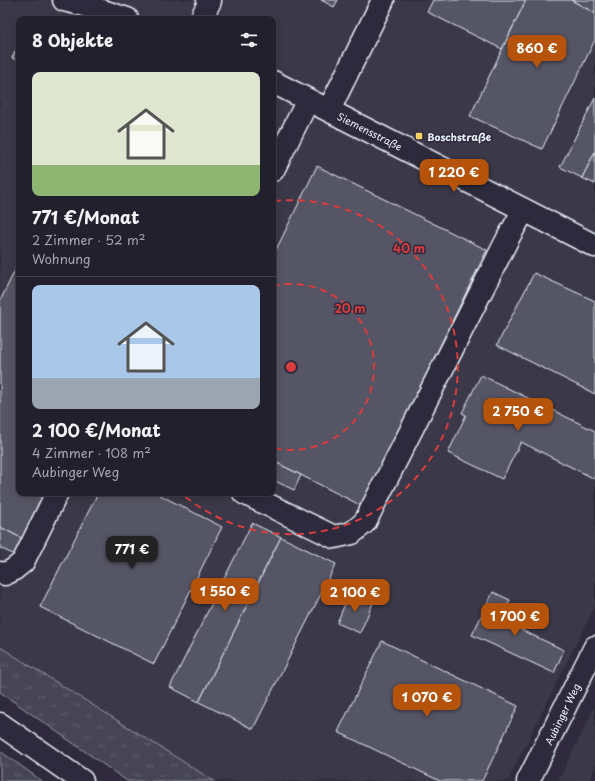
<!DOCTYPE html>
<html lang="de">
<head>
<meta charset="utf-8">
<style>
  :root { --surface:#23202e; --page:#2f2d3a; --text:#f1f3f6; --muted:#a3a3aa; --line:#403e4a; --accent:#b45309 }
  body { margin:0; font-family:"Playpen Sans",sans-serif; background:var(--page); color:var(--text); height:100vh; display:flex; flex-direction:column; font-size:15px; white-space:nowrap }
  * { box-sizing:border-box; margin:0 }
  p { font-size:13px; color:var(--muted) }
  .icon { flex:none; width:22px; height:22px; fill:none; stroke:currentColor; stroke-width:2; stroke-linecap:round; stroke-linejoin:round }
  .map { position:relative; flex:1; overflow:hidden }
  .details { position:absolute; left:16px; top:16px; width:260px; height:480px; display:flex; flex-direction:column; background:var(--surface); border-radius:8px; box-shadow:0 2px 10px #0003,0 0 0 1px var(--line) }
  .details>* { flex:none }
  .price { position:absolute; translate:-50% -34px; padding:0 9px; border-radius:8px; background:var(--accent); color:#fff; font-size:13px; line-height:26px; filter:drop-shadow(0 1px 2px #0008) }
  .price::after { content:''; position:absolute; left:50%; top:24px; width:12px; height:9px; margin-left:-6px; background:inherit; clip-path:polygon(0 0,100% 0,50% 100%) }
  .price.on { background:#222; color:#fff }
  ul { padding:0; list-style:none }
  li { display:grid; align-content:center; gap:8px; height:212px; padding:0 16px }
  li+li { border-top:1px solid var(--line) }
  li span { display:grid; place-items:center; height:124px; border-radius:8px; color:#555 }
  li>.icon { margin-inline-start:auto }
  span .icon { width:72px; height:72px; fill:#fffc; stroke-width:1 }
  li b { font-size:17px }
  h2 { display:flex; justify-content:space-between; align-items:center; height:48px; padding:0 16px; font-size:17px }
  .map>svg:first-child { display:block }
  .built { fill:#3b3749; fill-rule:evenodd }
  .grass { fill:url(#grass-tufts); stroke:#979aa6 }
  .building { fill:#575565; stroke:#e8f1f8 }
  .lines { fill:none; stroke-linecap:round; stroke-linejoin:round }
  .minor-casing { stroke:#e8f1f8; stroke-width:25 }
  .minor { stroke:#2f2a3d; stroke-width:22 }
  .ring { fill:none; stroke:#d83c3d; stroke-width:2; stroke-dasharray:7 5 }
  .poi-dot { fill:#ffd166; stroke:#2f2a3d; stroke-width:1.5 }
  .labels { text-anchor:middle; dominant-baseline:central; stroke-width:3; stroke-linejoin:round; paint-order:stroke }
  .street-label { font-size:10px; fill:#e8f1f8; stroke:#2f2a3d }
  .poi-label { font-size:10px; font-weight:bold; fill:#e8f1f8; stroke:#2f2a3d; text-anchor:start }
  .centre { fill:#d83c3d; stroke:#2f2a3d; stroke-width:2 }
  .ring-label { font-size:12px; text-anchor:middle; font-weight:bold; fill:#d83c3d; stroke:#2f2a3d; stroke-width:3; stroke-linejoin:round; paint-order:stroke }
</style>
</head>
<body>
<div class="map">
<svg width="595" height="781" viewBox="0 0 595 781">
  <defs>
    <pattern id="grass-tufts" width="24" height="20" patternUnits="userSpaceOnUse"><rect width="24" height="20" fill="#464455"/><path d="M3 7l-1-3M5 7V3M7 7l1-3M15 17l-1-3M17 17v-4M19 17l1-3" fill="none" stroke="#615f6e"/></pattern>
  </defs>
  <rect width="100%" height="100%" fill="#2f2a3d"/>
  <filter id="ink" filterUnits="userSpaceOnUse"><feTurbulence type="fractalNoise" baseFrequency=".025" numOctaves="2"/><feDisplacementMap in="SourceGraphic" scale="8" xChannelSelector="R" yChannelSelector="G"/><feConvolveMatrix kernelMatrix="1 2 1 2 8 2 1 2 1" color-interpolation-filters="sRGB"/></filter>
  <g filter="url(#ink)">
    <!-- built -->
    <g class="built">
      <path d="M0,0H595V606L508,781H214L0,647ZM19,19H273V493H19Z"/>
      <path d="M595,706V768L589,781H558Z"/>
    </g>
    <!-- grass -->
    <g class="grass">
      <path d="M0,647L214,781H127L0,692Z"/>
      <path d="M0,751L42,781H0Z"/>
    </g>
    <!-- building -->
    <g class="building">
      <path d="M321,0H338L334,7Z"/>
      <path d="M433,0H526L502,49L427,12Z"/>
      <path d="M526,0H571L595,13V40L542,149L470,116Z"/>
      <path d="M571,0H595V13Z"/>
      <path d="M19,43V61L12,58Z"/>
      <path d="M595,98V152L582,178L560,167Z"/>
      <path d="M595,152V184L582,178Z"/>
      <path d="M317,166L487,250L362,506L273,461V256Z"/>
      <path d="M19,262V493H48L25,540L0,527V301Z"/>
      <path d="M534,273L595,301V394L497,345Z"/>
      <path d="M481,375L595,431V479L521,442L502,479L448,453L466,415L462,413Z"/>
      <path d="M273,461L301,475L294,490L273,480Z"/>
      <path d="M98,493H156L222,527L154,664L40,607Z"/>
      <path d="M252,523L281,537L199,702L170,687Z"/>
      <path d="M0,527L25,540L17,556L0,548Z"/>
      <path d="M281,537L336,564L253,729L199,702Z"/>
      <path d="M493,592L510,600L500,620L564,650L554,673L472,635Z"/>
      <path d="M349,594L373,603L360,633L337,623Z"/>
      <path d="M382,641L518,706L482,781H440L338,732Z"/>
    </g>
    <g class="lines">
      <!-- minor casing -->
      <g class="minor-casing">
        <g id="minor">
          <path d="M64,0L81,4L127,19"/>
          <path d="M201,19L210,1L208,0"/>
          <path d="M273,82L595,246"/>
          <path d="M329,110L383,0"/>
          <path d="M273,170L308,100"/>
          <path d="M244,493L334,537L352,533L365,522L508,238L524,210"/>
          <path d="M0,573L5,574L13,570L23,562L57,493"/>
          <path d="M0,724L82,781"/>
          <path d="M528,781L595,647"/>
        </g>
      </g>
      <!-- minor -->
      <use href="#minor" class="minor"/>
    </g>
  </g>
  <!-- distance rings -->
  <g class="ring">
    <path d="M273 286A83 83 0 1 1 273 448"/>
    <path d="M274 201A167 167 0 1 1 181 493"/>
  </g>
  <!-- markers -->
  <rect class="poi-dot" x="415" y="132" width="8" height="8" rx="2"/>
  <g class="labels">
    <!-- street labels -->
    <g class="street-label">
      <text transform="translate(370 131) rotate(27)">Siemensstraße</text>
      <text transform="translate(562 714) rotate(-64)">Aubinger Weg</text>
    </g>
    <!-- poi labels -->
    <g class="poi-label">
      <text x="427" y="136">Boschstraße</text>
    </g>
  </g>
  <circle cx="291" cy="367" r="6" class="centre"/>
  <g class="ring-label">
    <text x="409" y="253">40 m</text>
    <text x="350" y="313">20 m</text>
  </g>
</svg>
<b class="price" style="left:537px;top:69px">860 €</b>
<b class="price" style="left:454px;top:193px">1 220 €</b>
<b class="price" style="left:518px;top:432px">2 750 €</b>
<b class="price on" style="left:132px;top:570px">771 €</b>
<b class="price" style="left:225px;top:612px">1 550 €</b>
<b class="price" style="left:355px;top:613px">2 100 €</b>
<b class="price" style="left:515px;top:637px">1 700 €</b>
<b class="price" style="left:427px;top:718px">1 070 €</b>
<section class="details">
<h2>8 Objekte<svg class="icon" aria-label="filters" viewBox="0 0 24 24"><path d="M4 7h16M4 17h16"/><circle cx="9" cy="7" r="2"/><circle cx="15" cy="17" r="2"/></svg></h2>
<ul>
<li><span style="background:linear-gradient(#dfe7d0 75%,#8fb573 0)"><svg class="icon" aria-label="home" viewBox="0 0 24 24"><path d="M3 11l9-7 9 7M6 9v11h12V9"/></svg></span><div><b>771 €/Monat</b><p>2 Zimmer · 52 m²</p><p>Wohnung</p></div></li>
<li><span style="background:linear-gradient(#a9c7e8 75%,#9aa5b1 0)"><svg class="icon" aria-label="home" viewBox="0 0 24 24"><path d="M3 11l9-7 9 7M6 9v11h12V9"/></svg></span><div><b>2 100 €/Monat</b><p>4 Zimmer · 108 m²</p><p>Aubinger Weg</p></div></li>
</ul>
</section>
</div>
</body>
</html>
